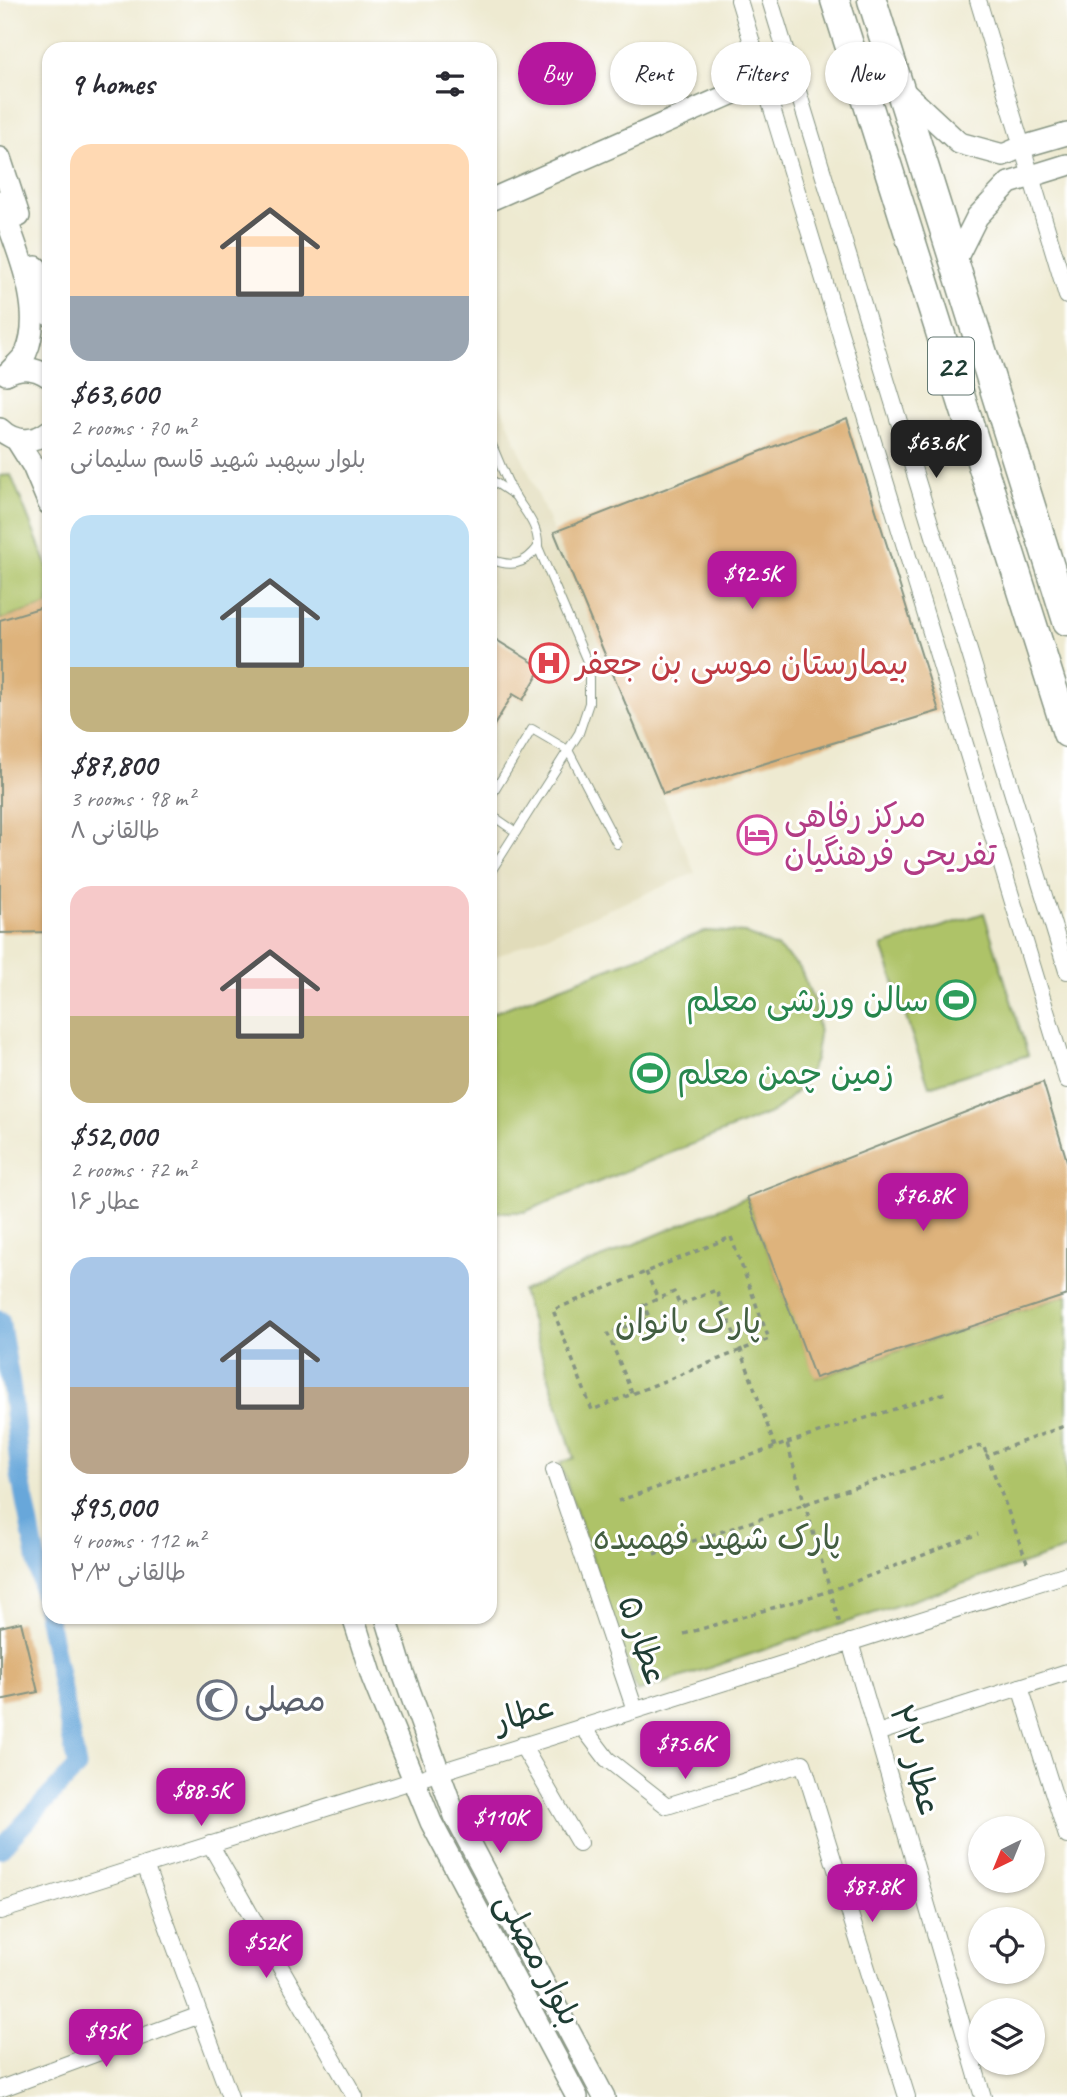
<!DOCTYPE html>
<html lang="en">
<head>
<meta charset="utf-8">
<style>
  :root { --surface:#fff; --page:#f2f2f3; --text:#2b2b33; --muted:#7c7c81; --accent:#b5179e }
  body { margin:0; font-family:Caveat,"Playpen Sans Arabic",sans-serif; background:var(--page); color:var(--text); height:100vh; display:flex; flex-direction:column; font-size:26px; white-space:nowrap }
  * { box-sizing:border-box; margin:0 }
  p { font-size:23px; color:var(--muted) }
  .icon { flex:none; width:38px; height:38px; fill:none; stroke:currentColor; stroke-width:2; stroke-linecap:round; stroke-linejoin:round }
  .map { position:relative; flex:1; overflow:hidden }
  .side { position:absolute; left:42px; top:42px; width:455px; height:1582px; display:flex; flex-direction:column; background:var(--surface); border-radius:21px; box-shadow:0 2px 5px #0004 }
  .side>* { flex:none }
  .hud { position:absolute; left:518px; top:42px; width:443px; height:63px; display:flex; gap:14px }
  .needle { width:46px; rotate:223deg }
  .fabs { position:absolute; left:968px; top:1816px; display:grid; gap:14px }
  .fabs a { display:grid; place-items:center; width:77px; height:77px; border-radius:50%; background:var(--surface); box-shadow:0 2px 5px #0004; font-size:35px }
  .price { position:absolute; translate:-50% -60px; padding:0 16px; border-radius:14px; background:var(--accent); color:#fff; font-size:23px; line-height:46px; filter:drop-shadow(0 2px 4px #0008) }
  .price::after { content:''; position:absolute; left:50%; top:42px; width:21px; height:16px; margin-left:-10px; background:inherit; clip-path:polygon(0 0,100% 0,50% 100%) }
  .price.on { background:#222; color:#fff }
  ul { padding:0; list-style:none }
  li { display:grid; align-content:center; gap:14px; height:371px; padding:0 28px }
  li span { display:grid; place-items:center; height:217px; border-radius:21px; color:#555 }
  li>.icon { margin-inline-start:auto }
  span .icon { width:126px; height:126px; fill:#fffc; stroke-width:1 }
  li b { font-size:30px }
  h2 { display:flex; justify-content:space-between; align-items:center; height:84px; padding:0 28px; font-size:30px }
  .chip { padding:0 24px; border-radius:32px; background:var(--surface); box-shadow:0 2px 5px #0004; font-size:24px; line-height:63px }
  .chip.on { background:var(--accent); color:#fff }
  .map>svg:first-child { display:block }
  .built { fill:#e1dcba }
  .green { fill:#aec368; stroke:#66804e; stroke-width:2 }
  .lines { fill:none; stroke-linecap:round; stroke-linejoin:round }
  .canal { stroke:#68a7da; stroke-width:19 }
  .building { fill:#deb37b }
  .service-casing { stroke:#869482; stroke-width:10 }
  .minor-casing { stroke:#869482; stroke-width:18 }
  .tertiary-casing { stroke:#869482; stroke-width:24 }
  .trunk-casing { stroke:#869482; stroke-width:31 }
  .path { stroke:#869482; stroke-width:3.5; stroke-dasharray:5 5; stroke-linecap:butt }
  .service { stroke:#fff; stroke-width:8 }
  .minor { stroke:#fff; stroke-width:16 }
  .tertiary { stroke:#fff; stroke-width:21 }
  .trunk { stroke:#fff; stroke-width:28 }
  .labels { text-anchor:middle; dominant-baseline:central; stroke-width:6; stroke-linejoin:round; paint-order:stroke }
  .shield { fill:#fff; stroke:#627771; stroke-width:2 }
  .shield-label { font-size:32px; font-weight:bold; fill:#1f3d34 }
  .health-label { font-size:33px; fill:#be3a42; stroke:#fff; text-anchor:start }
  .hotel-label { font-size:33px; fill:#b23c85; stroke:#fff; text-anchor:start }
  .leisure-label { font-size:33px; fill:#27864d; stroke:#fff; text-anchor:end }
  .park-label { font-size:33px; fill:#435e41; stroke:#fff }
  .street-label { font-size:33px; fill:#1f3d34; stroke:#fff }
  .worship-label { font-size:33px; fill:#5b616d; stroke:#fff; text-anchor:start }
</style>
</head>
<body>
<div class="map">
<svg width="1067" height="2097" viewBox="0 0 1067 2097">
  <rect width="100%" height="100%" fill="#fff"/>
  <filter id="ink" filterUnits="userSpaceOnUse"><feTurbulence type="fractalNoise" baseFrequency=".0143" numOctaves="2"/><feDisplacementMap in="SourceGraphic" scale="14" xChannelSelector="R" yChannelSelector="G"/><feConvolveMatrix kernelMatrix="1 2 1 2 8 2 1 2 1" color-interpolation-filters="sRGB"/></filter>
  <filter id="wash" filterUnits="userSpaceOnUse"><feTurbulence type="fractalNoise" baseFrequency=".00686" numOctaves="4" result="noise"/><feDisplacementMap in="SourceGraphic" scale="28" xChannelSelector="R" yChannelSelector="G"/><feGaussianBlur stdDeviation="1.57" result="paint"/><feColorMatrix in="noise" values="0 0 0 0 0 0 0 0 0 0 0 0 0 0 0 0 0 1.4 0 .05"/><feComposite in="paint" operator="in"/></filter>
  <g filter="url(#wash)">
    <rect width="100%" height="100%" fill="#eeead1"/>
    <!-- built -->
    <path class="built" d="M490,379L695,873L490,959Z"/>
    <!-- green -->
    <g class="green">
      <path d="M11,475L49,570V605L0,620V476Z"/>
      <path d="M984,913L1028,1055L929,1086L882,946Z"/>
      <path d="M706,931L745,933L778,948L800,968L814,1002L819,1034L815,1060L803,1086L775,1111L524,1212H490V1014Z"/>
      <path d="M747,1197L816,1378L1067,1295V1549L637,1692L560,1463L574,1458L522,1291Z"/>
    </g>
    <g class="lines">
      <!-- canal -->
      <path class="canal" d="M0,1320L12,1391L20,1475L77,1767L0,1849"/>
    </g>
    <g id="blocks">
      <!-- building -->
      <g class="building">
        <path d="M847,418L939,711L663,794L554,532Z"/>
        <path d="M49,605V932L0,933V620Z"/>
        <path d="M490,636L542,668L523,700L513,694L490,732Z"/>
        <path d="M1043,1082L1067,1161V1295L815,1378L747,1197Z"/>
        <path d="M21,1622L38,1692L0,1700V1627Z"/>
      </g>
    </g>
  </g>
  <g filter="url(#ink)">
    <use href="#blocks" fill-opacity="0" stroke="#869482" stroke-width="2"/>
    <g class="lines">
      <!-- service casing -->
      <g class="service-casing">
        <g id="service">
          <path d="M490,441C498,458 504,476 513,492C523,511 539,524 538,547C524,566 510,567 490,559"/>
          <path d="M490,479L514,495"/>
          <path d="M490,798L532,729L568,750L617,844"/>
          <path d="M490,814L516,832"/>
          <path d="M490,873L579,733L589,703V666L538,547"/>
        </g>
      </g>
      <!-- minor casing -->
      <g class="minor-casing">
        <g id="minor">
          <path d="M739,0L1067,1080"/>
          <path d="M770,0L1067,971"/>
          <path d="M978,0L1067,296"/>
          <path d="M554,1470L635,1710"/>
          <path d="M850,1642L983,2097"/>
          <path d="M1020,1687L1067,1836"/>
          <path d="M582,1726L607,1759L667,1806L803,1763L907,2097"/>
          <path d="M877,1733L1067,1672"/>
          <path d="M522,1745L579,1843"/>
          <path d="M210,1844L355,2097"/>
          <path d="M145,1865L230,2097"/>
          <path d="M0,1911L1067,1574"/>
          <path d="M0,2089L200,2015"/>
        </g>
      </g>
      <!-- tertiary casing -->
      <g class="tertiary-casing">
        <g id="tertiary">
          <path d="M900,88L959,143L1003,155L1022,147L1067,134"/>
          <path d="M0,158L19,216"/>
          <path d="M490,200L790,68"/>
          <path d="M0,201C14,244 46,308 26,353C22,360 13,367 8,373"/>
          <path d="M954,263L977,217L1009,183L1067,165"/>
          <path d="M36,267L49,315"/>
          <path d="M6,374C20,366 35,367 49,377"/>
          <path d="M0,429C14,443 34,443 49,431"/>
          <path d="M16,439L33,466L49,504"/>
          <path d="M353,1617L372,1677L431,1822L577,2097"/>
          <path d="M386,1617L403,1673L455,1816L604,2097"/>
        </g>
      </g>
      <!-- trunk casing -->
      <g class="trunk-casing">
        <g id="trunk">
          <path d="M835,0L1067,733"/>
          <path d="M872,0L1067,621"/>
        </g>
      </g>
      <!-- path -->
      <g class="path">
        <path d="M731,1237L769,1339L592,1410L553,1310Z"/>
        <path d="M646,1272L658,1299"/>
        <path d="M632,1393L608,1334L649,1317L644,1305L674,1292L680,1305L716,1290L741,1350L775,1447"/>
        <path d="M787,1443L945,1393"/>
        <path d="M618,1501L787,1443L840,1624"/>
        <path d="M654,1554L983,1445L987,1455"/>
        <path d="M1027,1562L987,1455L1067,1425"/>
        <path d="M684,1634L830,1591L978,1534"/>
      </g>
      <!-- service -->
      <use href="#service" class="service"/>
      <!-- minor -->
      <use href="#minor" class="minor"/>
      <!-- tertiary -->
      <use href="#tertiary" class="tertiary"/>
      <!-- trunk -->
      <use href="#trunk" class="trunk"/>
    </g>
  </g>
  <!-- icons -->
  <defs>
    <g id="hospital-ring" transform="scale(2.0125)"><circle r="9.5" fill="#fff" stroke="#e0444e" stroke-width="1.5"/><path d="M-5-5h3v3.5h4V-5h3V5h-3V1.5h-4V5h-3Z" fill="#e0444e"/></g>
    <g id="hotel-ring" transform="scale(2.0125)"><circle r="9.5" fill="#fff" stroke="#d1479c" stroke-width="1.5"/><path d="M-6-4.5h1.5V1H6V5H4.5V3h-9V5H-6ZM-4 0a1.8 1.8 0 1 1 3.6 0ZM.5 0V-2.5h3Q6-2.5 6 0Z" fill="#d1479c"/></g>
    <g id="stadium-ring" transform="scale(2.0125)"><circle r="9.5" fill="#fff" stroke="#2e9e5b" stroke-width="1.5"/><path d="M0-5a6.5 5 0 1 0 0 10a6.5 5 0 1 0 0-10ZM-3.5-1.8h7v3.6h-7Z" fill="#2e9e5b"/></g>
    <g id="mosque-ring" transform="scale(2.0125)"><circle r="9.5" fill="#fff" stroke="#6b7280" stroke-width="1.5"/><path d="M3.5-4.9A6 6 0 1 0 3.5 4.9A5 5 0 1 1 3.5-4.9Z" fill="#6b7280"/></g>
  </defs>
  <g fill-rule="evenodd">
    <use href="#hospital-ring" x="549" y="663"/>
    <use href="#hotel-ring" x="757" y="835"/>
    <use href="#stadium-ring" x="956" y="1000"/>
    <use href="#stadium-ring" x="650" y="1073"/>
    <use href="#mosque-ring" x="217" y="1700"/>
  </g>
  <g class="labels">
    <!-- shield labels -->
    <rect class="shield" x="928" y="337.5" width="46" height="57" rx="5"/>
    <g class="shield-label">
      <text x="951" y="366">22</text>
    </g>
    <!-- health labels -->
    <g class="health-label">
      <text x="576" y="663">بیمارستان موسی بن جعفر</text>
    </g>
    <!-- hotel labels -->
    <g class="hotel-label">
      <text x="784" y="816">مرکز رفاهی<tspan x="784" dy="38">تفریحی فرهنگیان</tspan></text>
    </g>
    <!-- leisure labels -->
    <g class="leisure-label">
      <text x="929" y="1000">سالن ورزشی معلم</text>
      <text x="677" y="1073" text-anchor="start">زمین چمن معلم</text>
    </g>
    <!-- park labels -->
    <g class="park-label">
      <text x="688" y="1322">پارک بانوان</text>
      <text x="717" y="1538">پارک شهید فهمیده</text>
    </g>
    <!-- street labels -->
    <g class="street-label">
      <text transform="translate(643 1640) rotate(71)">عطار ۵</text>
      <text transform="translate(524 1713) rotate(-17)">عطار</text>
      <text transform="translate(916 1760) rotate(74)">عطار ۲۲</text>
      <text transform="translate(539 1959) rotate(62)">بلوار مصلی</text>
    </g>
    <!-- worship labels -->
    <g class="worship-label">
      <text x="244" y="1700">مصلی</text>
    </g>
  </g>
</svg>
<div class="fabs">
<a><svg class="needle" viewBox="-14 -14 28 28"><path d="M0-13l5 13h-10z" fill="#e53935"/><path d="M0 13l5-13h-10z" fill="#7c7c81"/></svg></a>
<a><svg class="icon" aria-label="locate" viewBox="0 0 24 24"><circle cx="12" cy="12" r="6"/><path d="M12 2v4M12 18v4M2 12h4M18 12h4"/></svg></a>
<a><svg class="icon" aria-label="layers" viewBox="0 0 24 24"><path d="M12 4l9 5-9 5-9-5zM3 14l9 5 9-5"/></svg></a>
</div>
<b class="price on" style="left:936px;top:480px">$63.6K</b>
<b class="price" style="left:752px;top:611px">$92.5K</b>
<b class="price" style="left:923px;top:1233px">$76.8K</b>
<b class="price" style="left:685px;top:1781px">$75.6K</b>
<b class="price" style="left:201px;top:1828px">$88.5K</b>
<b class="price" style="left:500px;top:1855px">$110K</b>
<b class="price" style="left:872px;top:1924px">$87.8K</b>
<b class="price" style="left:266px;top:1980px">$52K</b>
<b class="price" style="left:106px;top:2069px">$95K</b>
<div class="hud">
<a class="chip on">Buy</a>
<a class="chip">Rent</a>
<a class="chip">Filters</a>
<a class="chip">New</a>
</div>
<section class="side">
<h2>9 homes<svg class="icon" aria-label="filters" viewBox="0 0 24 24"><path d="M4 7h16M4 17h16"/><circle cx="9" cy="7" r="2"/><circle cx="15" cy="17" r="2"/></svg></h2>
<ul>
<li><span style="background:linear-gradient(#ffd9b3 70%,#9aa5b1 0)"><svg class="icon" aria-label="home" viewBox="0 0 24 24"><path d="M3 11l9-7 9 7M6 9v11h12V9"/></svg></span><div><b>$63,600</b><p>2 rooms · 70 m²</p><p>بلوار سپهبد شهید قاسم سلیمانی</p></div></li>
<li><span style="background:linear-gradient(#bfe0f5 70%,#c2b280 0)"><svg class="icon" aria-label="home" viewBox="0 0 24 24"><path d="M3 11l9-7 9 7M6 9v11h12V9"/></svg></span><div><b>$87,800</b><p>3 rooms · 98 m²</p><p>طالقانی ۸</p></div></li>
<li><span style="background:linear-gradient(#f6c9c9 60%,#c2b280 0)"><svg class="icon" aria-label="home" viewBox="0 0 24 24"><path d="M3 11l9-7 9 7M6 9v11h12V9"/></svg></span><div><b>$52,000</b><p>2 rooms · 72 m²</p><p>عطار ۱۶</p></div></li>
<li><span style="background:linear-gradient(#a9c7e8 60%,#b9a48a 0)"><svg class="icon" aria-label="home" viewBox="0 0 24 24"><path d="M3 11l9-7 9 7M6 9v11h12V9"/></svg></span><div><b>$95,000</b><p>4 rooms · 112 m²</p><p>طالقانی ۲/۳</p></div></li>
</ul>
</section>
</div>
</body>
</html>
